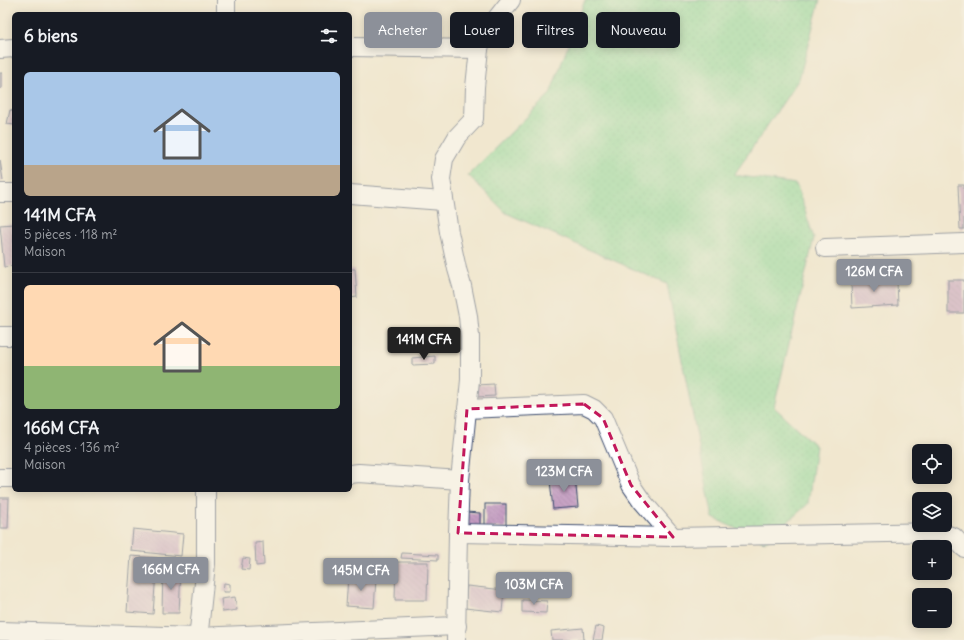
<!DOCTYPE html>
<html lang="fr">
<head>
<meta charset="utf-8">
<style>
  :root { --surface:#171b24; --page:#20242c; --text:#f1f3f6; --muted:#9ea1a6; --line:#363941; --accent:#8c9099 }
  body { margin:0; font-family:Delius,sans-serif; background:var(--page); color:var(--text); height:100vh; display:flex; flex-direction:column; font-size:15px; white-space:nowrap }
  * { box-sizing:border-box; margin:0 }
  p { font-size:13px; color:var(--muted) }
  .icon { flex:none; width:22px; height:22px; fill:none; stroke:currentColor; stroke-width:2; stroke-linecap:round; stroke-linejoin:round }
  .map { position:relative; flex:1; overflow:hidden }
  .panel { position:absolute; left:12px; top:12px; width:340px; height:480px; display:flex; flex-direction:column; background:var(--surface); border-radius:6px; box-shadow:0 2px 10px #0003 }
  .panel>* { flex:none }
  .guide { position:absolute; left:364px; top:12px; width:380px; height:36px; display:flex; gap:8px }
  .tools { position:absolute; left:912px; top:444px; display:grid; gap:8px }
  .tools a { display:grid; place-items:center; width:40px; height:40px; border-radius:6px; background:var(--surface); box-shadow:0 2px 10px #0003; font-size:20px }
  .price { position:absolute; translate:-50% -34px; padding:0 9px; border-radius:4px; background:var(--accent); color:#fff; font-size:13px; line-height:26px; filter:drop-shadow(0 1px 2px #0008) }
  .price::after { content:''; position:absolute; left:50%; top:24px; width:12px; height:9px; margin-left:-6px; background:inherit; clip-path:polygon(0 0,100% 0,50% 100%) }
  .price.current { background:#222; color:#fff }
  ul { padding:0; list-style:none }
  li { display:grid; align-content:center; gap:8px; height:212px; padding:0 12px }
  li+li { border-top:1px solid var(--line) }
  li span { display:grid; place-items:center; height:124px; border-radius:6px; color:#555 }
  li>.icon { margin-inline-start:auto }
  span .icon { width:72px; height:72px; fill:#fffc; stroke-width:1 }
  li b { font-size:17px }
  h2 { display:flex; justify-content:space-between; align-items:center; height:48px; padding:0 12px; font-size:17px }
  .tag { padding:0 14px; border-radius:6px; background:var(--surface); box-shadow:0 2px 10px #0003; font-size:14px; line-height:36px }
  .tag.current { background:var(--accent); color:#fff }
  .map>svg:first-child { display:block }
  .grass { fill:url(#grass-dots); stroke:#51847c }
  .building { fill:url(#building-back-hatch) }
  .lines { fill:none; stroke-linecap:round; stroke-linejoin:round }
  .minor-casing { stroke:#3b4b6f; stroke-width:20 }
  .minor { stroke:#fff; stroke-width:18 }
  .marked { fill:none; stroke:#c2185b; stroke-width:3; stroke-dasharray:8 5; stroke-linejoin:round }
</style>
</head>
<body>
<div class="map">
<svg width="964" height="640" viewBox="0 0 964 640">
  <defs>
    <pattern id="grass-dots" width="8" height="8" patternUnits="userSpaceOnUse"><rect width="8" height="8" fill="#87d99a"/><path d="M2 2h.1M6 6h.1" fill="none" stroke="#74bb87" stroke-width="1.8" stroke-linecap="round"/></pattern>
    <pattern id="building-back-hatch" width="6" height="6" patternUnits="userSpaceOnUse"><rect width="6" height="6" fill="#c197c0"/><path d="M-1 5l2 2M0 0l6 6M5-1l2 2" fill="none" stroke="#9c7c9f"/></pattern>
  </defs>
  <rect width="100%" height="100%" fill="#f7f3e8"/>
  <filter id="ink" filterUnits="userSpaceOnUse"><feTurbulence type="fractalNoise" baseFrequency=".025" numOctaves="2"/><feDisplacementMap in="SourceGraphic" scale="8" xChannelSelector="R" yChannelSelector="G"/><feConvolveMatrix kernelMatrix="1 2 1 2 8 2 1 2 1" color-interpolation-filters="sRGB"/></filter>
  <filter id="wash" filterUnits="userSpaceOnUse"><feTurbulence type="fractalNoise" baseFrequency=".012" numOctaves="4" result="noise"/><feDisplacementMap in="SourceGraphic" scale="16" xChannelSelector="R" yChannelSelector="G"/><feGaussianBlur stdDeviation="0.9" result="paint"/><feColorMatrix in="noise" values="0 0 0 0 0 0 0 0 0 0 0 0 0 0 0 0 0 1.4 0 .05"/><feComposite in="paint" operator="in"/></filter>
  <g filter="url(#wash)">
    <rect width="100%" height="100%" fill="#f1e7cf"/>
    <!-- grass -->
    <path class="grass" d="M585,0H820L799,79L734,175L796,184L814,238L774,407L816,446L808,504L765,542L713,518L667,284L506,213L468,175L550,94Z"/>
    <g id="blocks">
      <!-- building -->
      <g class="building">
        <path d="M0,73H2V88L0,89Z"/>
        <path d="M10,110L14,111V125L7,124Z"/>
        <path d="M0,160L3,180L0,181Z"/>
        <path d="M958,185H964V229H960Z"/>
        <path d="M14,224V266L4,267L0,225Z"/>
        <path d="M350,269H355L357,297L350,298Z"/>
        <path d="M877,275V283L897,282L898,305L852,308L851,283L863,282V276Z"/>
        <rect x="948" y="280" width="16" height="33"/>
        <path d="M435,356V364L412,365V358Z"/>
        <path d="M494,384L495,396L477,397L476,385Z"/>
        <path d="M575,477L578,507L553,509L550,480Z"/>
        <path d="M0,498H9L8,528H0Z"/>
        <rect x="485" y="504" width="21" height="24"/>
        <path d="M466,512L480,513V529H466Z"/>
        <path d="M133,529L183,534L181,556L131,551Z"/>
        <path d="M263,542L264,565L256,566L255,543Z"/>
        <path d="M402,553L438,555V560L401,558Z"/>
        <path d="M131,556L157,558L153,614L127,612Z"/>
        <path d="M243,558L250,559L249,570L241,569Z"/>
        <path d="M396,562H428L427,600H395Z"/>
        <path d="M163,569H181L179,613H162Z"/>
        <path d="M348,577L376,579L374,608L346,606Z"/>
        <path d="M224,583L230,584V592H223Z"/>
        <path d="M467,586L504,590L502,612L465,608Z"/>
        <path d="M235,597L237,610L223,612L221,599Z"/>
        <path d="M522,600L547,601L546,613L522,612Z"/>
        <path d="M596,626L604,628L602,640H593Z"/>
        <path d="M583,628L584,640H552L551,631Z"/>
      </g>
    </g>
  </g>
  <g filter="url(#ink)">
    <use href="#blocks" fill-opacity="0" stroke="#3b4b6f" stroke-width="1"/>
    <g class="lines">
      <!-- minor casing -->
      <g class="minor-casing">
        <g id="minor">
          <path d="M226,14V0"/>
          <path d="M350,47L479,49"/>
          <path d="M0,49L14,48"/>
          <path d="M0,193H14"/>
          <path d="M350,194L443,201"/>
          <path d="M825,248L964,243"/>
          <path d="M0,336H14"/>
          <path d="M467,409L584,404L594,409L603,418L631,485L642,501L673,537"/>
          <path d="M350,474L359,473L460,480"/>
          <path d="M0,478H14"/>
          <path d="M458,533L673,537L939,532L954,537L964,548"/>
          <path d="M0,631L198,637L457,626"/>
          <path d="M198,640L206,564V490"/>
          <path d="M456,640L458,533L460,480L470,380V337L468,316L462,286L457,269L449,232L441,179L444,159L457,137L474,119L475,87L479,49L482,37L511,0"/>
        </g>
      </g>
      <!-- minor -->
      <use href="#minor" class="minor"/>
    </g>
  </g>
  <!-- marked area -->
  <path d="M0 0H964V640H0ZM584,404L603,418L631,485L673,537L458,533L467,409Z" fill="#f1e7cf" fill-opacity=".55" fill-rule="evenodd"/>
  <path class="marked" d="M584,404L603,418L631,485L673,537L458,533L467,409Z"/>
</svg>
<div class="tools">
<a><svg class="icon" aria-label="locate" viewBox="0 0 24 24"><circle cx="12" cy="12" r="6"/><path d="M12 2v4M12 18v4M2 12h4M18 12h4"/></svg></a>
<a><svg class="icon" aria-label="layers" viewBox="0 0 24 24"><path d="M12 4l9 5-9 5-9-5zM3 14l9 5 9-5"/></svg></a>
<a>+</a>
<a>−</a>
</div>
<b class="price" style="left:874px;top:293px">126M CFA</b>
<b class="price current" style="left:424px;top:361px">141M CFA</b>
<b class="price" style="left:564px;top:493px">123M CFA</b>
<b class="price" style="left:171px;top:591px">166M CFA</b>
<b class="price" style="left:361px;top:592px">145M CFA</b>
<b class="price" style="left:534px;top:606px">103M CFA</b>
<div class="guide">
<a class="tag current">Acheter</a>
<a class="tag">Louer</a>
<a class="tag">Filtres</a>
<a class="tag">Nouveau</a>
</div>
<section class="panel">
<h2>6 biens<svg class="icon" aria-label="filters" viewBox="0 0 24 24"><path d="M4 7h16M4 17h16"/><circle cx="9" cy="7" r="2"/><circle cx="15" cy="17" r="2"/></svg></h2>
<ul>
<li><span style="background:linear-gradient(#a9c7e8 75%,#b9a48a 0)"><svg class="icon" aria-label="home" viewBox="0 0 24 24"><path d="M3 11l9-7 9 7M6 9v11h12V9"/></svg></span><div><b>141M CFA</b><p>5 pièces · 118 m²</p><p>Maison</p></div></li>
<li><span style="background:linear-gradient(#ffd9b3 65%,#8fb573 0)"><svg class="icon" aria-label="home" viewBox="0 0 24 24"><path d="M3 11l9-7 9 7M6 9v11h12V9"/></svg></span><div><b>166M CFA</b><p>4 pièces · 136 m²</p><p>Maison</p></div></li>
</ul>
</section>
</div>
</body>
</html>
